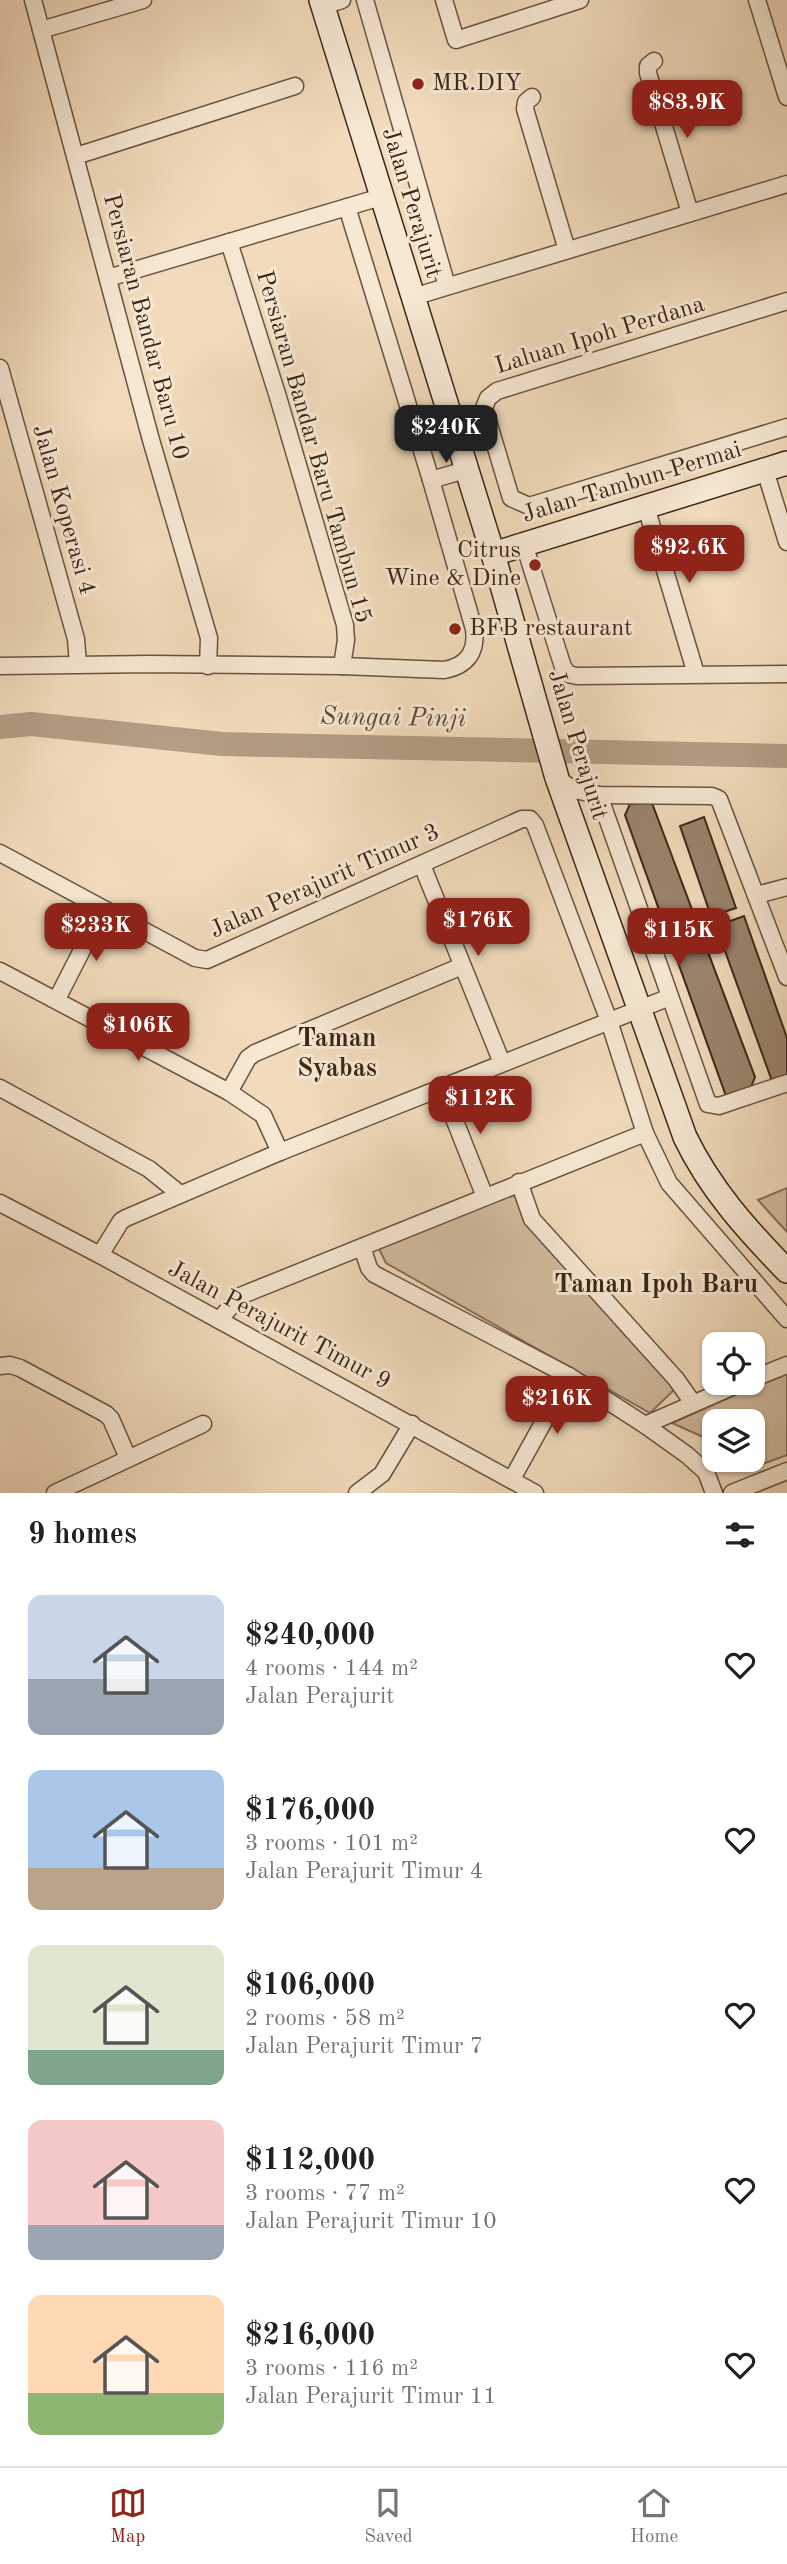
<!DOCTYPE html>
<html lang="en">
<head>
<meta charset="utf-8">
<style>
  :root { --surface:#fff; --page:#f2f2f2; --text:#202124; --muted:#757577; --line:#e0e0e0; --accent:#8f2418 }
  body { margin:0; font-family:"Old Standard TT",serif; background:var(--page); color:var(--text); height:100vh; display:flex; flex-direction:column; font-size:26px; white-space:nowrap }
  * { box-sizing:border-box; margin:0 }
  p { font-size:23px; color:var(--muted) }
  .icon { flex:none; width:38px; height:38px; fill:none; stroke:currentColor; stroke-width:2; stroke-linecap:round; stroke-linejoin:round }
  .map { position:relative; height:1493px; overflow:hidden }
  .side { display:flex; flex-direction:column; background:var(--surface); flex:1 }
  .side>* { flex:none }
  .fabs { position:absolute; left:702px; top:1332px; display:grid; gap:14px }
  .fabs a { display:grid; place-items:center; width:63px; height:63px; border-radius:14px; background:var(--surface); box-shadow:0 2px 5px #0004; font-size:35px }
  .price { position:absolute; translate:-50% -60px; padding:0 16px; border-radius:14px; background:var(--accent); color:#fff; font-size:23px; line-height:46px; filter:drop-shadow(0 2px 4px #0008) }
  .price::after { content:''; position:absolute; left:50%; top:42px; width:21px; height:16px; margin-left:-10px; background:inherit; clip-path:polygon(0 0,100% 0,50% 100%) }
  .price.current { background:#222; color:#fff }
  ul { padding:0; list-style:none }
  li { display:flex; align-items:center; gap:21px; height:175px; padding:0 28px }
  li span { display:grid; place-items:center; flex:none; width:196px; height:140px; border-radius:14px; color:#555 }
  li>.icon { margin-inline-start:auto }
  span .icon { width:84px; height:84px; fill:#fffc; stroke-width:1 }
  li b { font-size:30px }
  h2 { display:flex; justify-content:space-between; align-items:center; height:84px; padding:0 28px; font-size:30px }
  .tab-bar { display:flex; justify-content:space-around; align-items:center; height:98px; border-top:2px solid var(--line); background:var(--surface); font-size:19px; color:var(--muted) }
  .tab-bar a { display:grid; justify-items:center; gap:4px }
  .tab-bar .current { color:var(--accent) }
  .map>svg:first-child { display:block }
  .green { fill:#d2bca0; stroke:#86715b; stroke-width:2 }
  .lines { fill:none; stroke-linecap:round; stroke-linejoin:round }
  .river { stroke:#b39d84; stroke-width:24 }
  .building { fill:#9a846c; stroke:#3b2616; stroke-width:2 }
  .street-casing { stroke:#685340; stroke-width:19 }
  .secondary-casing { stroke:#3b2616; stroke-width:26 }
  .street { stroke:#f6e8d3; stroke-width:16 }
  .secondary { stroke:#f6e8d3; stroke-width:23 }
  .poi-dot { fill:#8f2418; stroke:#f6e8d3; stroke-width:2.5 }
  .labels { text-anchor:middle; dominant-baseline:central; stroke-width:6; stroke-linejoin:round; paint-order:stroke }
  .poi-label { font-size:24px; fill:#3b2616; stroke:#f6e8d3; text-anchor:start }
  .street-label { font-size:24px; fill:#3b2616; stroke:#f6e8d3 }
  .water-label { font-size:26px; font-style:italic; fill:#5f4a37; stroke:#f6e8d3 }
  .neighbourhood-label { font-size:26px; font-weight:bold; fill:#3b2616; stroke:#f6e8d3 }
</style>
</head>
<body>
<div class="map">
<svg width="787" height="1493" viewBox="0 0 787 1493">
  <rect width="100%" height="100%" fill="#f1dbbc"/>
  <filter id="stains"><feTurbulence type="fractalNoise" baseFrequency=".00286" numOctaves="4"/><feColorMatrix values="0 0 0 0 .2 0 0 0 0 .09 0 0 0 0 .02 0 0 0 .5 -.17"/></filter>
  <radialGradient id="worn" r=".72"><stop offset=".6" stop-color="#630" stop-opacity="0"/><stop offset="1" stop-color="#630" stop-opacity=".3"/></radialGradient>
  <!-- green -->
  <g class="green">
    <path d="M787,1188V1232L758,1200Z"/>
    <path d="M511,1190L538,1237L676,1388L650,1413L386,1263L377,1245Z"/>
    <path d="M787,1372V1455L763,1464L753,1459L752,1421H714V1442L672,1423Z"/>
  </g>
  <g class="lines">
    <!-- river -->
    <path class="river" d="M0,727L31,724L222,744L787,756"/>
  </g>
  <!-- building -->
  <g class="building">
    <path d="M652,803L755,1077L751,1087L726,1096L625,815L630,804Z"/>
    <path d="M704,817L736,908L711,916L680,826Z"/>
    <path d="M744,916L787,1038V1075L772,1081L716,926Z"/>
  </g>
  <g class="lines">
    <!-- street casing -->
    <g class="street-casing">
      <g id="street">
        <path d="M33,0L151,440L209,638L208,666"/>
        <path d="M365,0L447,286"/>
        <path d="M444,0L456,40L580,0"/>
        <path d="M757,0L787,97"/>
        <path d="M323,6L342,0"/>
        <path d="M41,30L143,0"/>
        <path d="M654,61L648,66V73L690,213"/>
        <path d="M532,97L526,102L525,109L567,250"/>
        <path d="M76,156L295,86"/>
        <path d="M229,242L278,397L345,625L346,640L342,666"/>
        <path d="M108,278L381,197"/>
        <path d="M413,297L787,184"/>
        <path d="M787,301L497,391L488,398L484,408L511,498L529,506L787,427"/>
        <path d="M0,368L76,639L78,664"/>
        <path d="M765,470L787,542"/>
        <path d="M431,480L465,470"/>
        <path d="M646,507L696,674"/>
        <path d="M524,544L563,667L568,674L577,676L787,674"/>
        <path d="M0,666L149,664L342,666L444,670C467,666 477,652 474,629L431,480L347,207"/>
        <path d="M557,778L574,790L599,795L712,796L719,799L787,977"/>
        <path d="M599,795L708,1104L719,1106L787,1083"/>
        <path d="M0,853L195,958L207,960L522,819H530L535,825L609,1021L645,1133L669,1183L787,1319"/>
        <path d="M422,865L502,1063"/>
        <path d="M757,895L787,887"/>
        <path d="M0,971L229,1092L263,1115L280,1152"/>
        <path d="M57,999L103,909"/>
        <path d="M0,1088L149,1169L180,1194"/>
        <path d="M442,1088L485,1197"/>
        <path d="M229,1092L248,1058L255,1053L462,966"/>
        <path d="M519,1182L532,1219L676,1379L693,1403"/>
        <path d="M0,1203L100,1255L535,1493"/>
        <path d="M362,1247L369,1268L374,1274L569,1376L645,1425L687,1455L706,1472L714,1493"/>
        <path d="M100,1255L121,1221L126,1218L280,1152L670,997"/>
        <path d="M219,1320L240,1296L645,1133"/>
        <path d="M0,1366L10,1365L20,1368L106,1414L111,1419L128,1458"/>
        <path d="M752,1379L787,1365"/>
        <path d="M645,1425L743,1382"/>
        <path d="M512,1479L569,1376"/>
        <path d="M55,1493L203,1424"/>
        <path d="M357,1493L382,1474L412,1424"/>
        <path d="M732,1493L787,1471"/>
      </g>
    </g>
    <!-- secondary casing -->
    <g class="secondary-casing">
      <g id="secondary">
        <path d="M321,0L493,554L557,778L685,1137C710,1189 747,1230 787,1271"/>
        <path d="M493,554L787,463"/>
      </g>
    </g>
    <!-- street -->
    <use href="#street" class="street"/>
    <!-- secondary -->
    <use href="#secondary" class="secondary"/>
  </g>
  <!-- markers -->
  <g class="poi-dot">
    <circle cx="418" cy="84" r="7"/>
    <circle cx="535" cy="565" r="7"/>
    <circle cx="455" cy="629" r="7"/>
  </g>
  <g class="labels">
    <!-- poi labels -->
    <g class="poi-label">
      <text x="432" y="84">MR.DIY</text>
      <text x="521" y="551" text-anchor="end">Citrus<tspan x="521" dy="28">Wine &amp; Dine</tspan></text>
      <text x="469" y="629">BFB restaurant</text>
    </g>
    <!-- street labels -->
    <g class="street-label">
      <text transform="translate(411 203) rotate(73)">Jalan Perajurit</text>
      <text transform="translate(145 327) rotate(75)">Persiaran Bandar Baru 10</text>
      <text transform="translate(600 336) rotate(-17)">Laluan Ipoh Perdana</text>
      <text transform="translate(313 447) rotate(74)">Persiaran Bandar Baru Tambun 15</text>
      <text transform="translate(632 483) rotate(-17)">Jalan Tambun Permai</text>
      <text transform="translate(63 510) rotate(74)">Jalan Koperasi 4</text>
      <text transform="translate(577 745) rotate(73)">Jalan Perajurit</text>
      <text transform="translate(325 882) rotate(-24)">Jalan Perajurit Timur 3</text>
      <text transform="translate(279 1326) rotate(28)">Jalan Perajurit Timur 9</text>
    </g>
    <!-- water labels -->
    <g class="water-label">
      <text transform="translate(393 718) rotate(1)">Sungai Pinji</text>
    </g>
    <!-- neighbourhood labels -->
    <g class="neighbourhood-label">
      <text x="337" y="1039">Taman<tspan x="337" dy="30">Syabas</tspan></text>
      <text x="656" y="1285">Taman Ipoh Baru</text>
    </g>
  </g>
  <rect width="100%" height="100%" filter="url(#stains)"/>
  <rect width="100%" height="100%" fill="url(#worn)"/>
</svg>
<div class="fabs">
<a><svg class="icon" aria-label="locate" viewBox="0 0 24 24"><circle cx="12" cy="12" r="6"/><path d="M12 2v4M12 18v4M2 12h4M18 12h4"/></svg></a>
<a><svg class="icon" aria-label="layers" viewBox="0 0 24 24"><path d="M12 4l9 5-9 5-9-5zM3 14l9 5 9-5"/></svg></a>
</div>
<b class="price" style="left:687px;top:140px">$83.9K</b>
<b class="price current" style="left:446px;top:465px">$240K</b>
<b class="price" style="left:689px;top:585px">$92.6K</b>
<b class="price" style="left:478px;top:958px">$176K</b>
<b class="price" style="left:96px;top:963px">$233K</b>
<b class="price" style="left:679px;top:968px">$115K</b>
<b class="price" style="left:138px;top:1063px">$106K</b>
<b class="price" style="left:480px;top:1136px">$112K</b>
<b class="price" style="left:557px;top:1436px">$216K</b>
</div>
<section class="side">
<h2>9 homes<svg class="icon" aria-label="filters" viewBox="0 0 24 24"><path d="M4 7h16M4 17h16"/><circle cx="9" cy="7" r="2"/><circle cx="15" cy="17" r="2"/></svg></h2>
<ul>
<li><span style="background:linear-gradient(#c9d6e8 60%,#9aa5b1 0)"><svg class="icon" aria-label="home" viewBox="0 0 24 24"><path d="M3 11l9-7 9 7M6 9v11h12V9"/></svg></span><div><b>$240,000</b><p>4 rooms · 144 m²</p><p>Jalan Perajurit</p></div><svg class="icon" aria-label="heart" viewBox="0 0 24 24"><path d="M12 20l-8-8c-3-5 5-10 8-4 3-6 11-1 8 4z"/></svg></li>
<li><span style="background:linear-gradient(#a9c7e8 70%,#b9a48a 0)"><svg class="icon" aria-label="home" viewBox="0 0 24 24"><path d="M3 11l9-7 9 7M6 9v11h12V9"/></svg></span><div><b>$176,000</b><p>3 rooms · 101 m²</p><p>Jalan Perajurit Timur 4</p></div><svg class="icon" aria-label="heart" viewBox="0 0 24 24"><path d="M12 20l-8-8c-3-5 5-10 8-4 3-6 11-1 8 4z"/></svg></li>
<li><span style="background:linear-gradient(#dfe7d0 75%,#7fa58c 0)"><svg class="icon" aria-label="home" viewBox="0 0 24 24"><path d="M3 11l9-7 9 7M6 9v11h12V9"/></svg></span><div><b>$106,000</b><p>2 rooms · 58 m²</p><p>Jalan Perajurit Timur 7</p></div><svg class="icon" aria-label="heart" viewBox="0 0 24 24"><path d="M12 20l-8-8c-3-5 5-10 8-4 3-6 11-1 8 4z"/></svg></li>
<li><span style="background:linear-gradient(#f6c9c9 75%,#9aa5b1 0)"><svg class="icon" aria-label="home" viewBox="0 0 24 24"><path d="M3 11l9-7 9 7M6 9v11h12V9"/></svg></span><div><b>$112,000</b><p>3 rooms · 77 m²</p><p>Jalan Perajurit Timur 10</p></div><svg class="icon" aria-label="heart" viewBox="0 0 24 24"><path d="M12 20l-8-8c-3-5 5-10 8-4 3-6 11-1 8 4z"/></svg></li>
<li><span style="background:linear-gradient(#ffd9b3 70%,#8fb573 0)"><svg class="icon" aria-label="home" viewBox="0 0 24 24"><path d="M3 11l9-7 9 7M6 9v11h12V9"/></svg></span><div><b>$216,000</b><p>3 rooms · 116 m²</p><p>Jalan Perajurit Timur 11</p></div><svg class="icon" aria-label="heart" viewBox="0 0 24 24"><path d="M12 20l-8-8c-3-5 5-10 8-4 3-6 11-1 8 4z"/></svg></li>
</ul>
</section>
<nav class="tab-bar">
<a class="current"><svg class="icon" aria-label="map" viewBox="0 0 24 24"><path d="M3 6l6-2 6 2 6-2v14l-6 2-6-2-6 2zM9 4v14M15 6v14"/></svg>Map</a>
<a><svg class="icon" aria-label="saved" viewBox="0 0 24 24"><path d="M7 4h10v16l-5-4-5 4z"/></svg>Saved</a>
<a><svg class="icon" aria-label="home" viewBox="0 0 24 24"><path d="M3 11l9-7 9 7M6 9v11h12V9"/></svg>Home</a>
</nav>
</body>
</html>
